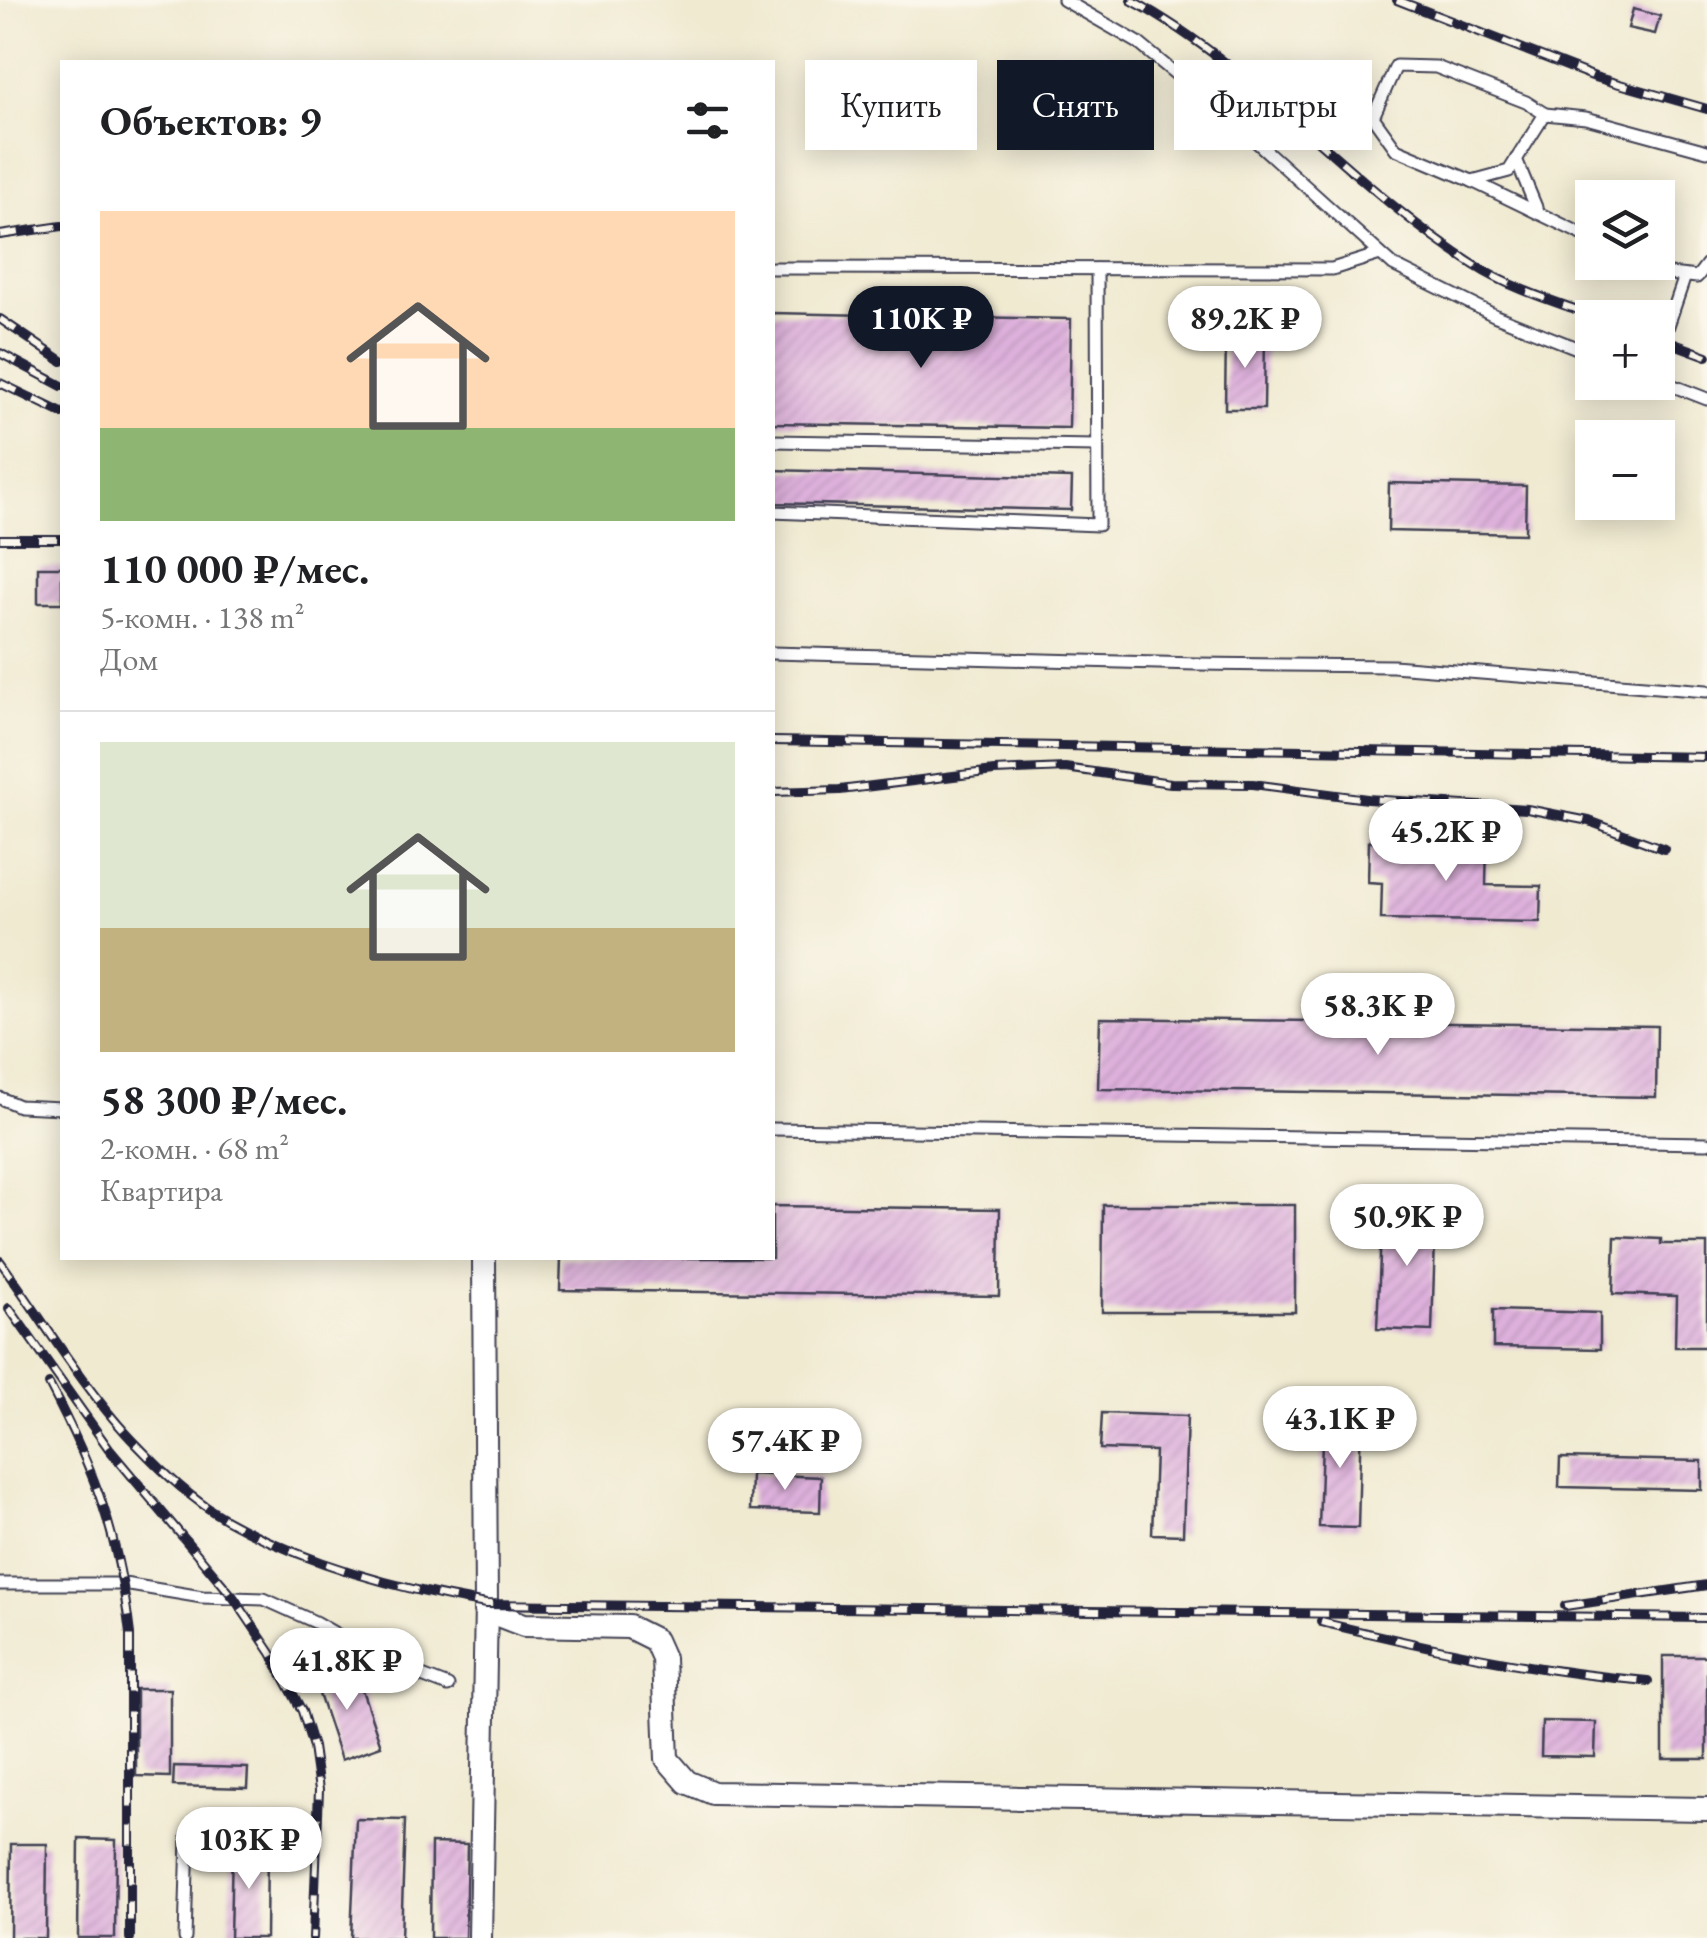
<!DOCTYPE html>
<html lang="ru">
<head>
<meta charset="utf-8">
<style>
  :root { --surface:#fff; --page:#f2f2f2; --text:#202124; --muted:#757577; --line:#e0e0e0; --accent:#111827 }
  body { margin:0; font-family:"EB Garamond",serif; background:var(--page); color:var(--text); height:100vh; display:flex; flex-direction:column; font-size:38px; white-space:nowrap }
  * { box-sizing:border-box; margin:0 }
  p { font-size:32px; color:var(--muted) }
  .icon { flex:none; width:55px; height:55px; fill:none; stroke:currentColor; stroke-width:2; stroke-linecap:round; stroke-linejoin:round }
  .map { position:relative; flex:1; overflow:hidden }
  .drawer { position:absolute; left:60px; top:60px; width:715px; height:1200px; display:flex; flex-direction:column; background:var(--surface); border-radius:0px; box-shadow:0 5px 25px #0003 }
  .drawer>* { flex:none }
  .banner { position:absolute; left:805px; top:60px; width:750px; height:90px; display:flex; gap:20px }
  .tools { position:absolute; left:1575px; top:180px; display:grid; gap:20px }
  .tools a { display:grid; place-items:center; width:100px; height:100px; border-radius:0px; background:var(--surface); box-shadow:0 5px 25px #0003; font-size:50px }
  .price { position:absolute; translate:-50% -85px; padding:0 22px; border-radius:35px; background:#fff; color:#222; font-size:32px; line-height:65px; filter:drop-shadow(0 2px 5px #0008) }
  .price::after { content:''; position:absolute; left:50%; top:60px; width:30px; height:22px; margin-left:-15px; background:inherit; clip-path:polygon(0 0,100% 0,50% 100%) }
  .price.active { background:var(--accent); color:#fff }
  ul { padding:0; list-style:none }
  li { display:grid; align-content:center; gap:20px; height:530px; padding:0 40px }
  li+li { border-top:2px solid var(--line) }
  li span { display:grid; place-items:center; height:310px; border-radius:0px; color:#555 }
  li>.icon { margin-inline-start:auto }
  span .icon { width:180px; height:180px; fill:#fffc; stroke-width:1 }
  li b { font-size:42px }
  h2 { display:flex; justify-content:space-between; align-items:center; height:120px; padding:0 40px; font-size:42px }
  .pill { padding:0 35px; border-radius:0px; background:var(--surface); box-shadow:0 5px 25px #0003; font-size:35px; line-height:90px }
  .pill.active { background:var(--accent); color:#fff }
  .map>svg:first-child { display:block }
  .building { fill:url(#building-hatch) }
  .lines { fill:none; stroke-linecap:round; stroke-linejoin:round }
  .lane-casing { stroke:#414052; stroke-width:15 }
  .street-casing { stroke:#414052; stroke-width:26 }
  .lane { stroke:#fff; stroke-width:11 }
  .street { stroke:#fff; stroke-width:22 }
  .rail-casing { stroke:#22223b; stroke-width:10 }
  .rail { stroke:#fbf7ec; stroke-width:6; stroke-dasharray:19; stroke-linecap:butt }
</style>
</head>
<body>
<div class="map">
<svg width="1707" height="1938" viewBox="0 0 1707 1938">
  <defs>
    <pattern id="building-hatch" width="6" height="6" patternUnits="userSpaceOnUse" patternTransform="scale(2.5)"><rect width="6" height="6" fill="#deb1dc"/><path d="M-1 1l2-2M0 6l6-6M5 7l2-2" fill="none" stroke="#be98be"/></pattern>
  </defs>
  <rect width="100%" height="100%" fill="#fbf7ec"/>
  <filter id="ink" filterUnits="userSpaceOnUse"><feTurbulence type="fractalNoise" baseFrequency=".01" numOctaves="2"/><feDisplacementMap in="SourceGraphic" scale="20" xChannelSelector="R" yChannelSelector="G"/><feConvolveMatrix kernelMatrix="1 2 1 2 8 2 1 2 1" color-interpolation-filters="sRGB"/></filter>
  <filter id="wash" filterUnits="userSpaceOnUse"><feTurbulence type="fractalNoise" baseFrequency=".0048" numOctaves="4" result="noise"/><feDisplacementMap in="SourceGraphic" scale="40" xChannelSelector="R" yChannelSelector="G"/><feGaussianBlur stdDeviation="2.25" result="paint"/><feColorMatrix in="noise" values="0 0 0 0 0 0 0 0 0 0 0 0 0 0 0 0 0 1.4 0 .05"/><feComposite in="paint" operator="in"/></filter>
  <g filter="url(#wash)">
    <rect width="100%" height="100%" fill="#f0ead1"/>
    <g id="blocks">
      <!-- building -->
      <g class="building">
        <path d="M1633,9L1660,16L1655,34L1628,28Z"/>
        <path d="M772,313L1071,319L1069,428L772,423Z"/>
        <path d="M1226,333H1265L1264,409H1225Z"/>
        <path d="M772,470L1072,478L1071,510L772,503Z"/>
        <path d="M1389,483L1526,486L1525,534L1388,531Z"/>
        <rect x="38" y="567" width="24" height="36"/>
        <path d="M1369,841L1487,843L1486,885L1541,886L1540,922L1381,919L1382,883L1368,882Z"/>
        <path d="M1100,1018L1657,1026L1656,1097L1098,1089Z"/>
        <path d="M1103,1205H1295V1312H1102Z"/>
        <path d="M772,1206L1000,1209L999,1296L560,1290L561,1258H772Z"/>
        <path d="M1382,1207L1436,1209L1432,1331L1377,1329Z"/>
        <path d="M1615,1237L1661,1239V1244H1707V1347H1675L1676,1296L1613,1294Z"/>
        <path d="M1493,1310L1600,1313V1349L1493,1347Z"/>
        <path d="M1102,1413L1187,1416L1183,1535L1152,1534L1155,1451L1100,1449Z"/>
        <path d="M1323,1414L1361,1415L1358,1528L1319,1527Z"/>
        <path d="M1560,1458L1702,1461V1490L1559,1487Z"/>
        <path d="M751,1474L821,1477L820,1512L750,1510Z"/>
        <rect x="1663" y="1656" width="44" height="103"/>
        <path d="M354,1666L381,1746L341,1760L314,1679Z"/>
        <path d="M136,1689H170V1777L136,1776Z"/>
        <path d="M1542,1721L1596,1722L1595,1757L1541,1756Z"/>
        <path d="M174,1766L248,1768L247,1788L173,1786Z"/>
        <path d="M356,1819L405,1820L401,1938H351Z"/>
        <path d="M79,1839L116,1840L115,1938H78Z"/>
        <path d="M431,1843L467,1844L465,1938H430Z"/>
        <path d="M11,1844H47L46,1938H10Z"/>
        <path d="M232,1846H267L266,1938H230Z"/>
      </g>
    </g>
  </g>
  <g filter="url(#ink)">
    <use href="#blocks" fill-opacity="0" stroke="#414052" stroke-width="2.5"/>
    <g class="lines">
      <!-- lane casing -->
      <g class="lane-casing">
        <g id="lane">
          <path d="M1064,0L1137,42L1241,128L1393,265L1496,316L1592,354"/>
          <path d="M1396,66L1436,67L1526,102L1545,114L1509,171L1472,181L1396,149L1373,117Z"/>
          <path d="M1545,114L1586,118L1707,151"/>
          <path d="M1516,159L1538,212"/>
          <path d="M1472,181L1592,239"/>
          <path d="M1640,262L1661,273L1697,277L1707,264"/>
          <path d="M772,268L1332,269L1380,254"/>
          <path d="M1658,355L1685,276"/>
          <path d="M1658,380L1707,399"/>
          <path d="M772,441L1097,446"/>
          <path d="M772,512L1098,525L1097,269"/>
          <path d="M772,653L1197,664L1393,666L1707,691"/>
          <path d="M0,1098L19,1106L62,1108"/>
          <path d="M772,1129L1707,1143"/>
          <path d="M0,1584H124L202,1597L264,1599L315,1622L383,1661L448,1686"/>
          <path d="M185,1938L188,1836"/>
        </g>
      </g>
      <!-- street casing -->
      <g class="street-casing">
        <g id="street">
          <path d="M485,1610L524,1625L629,1627L655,1640L663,1658L667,1759L687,1782L713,1793L1707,1809"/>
          <path d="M480,1938L486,1604L484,1258"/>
        </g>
      </g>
      <!-- lane -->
      <use href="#lane" class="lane"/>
      <!-- street -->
      <use href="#street" class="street"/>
      <!-- rail casing -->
      <g class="rail-casing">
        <g id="rail">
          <path d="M1131,0C1257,68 1353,188 1474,265C1511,289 1559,303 1600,318"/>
          <path d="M1397,0L1595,77L1707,109"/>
          <path d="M0,235L62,226"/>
          <path d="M0,319L62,361"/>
          <path d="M1658,338L1707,356"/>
          <path d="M0,353L62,386"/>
          <path d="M0,383L62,413"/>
          <path d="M0,539H62"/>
          <path d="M772,741L1707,757"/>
          <path d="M772,792L840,790L994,771L1065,768L1171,783L1253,784L1367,799L1527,809L1589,821L1664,849"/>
          <path d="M0,1261C42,1319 88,1395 137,1445C163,1472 192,1500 225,1519C303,1563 398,1589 486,1604L1707,1618"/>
          <path d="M9,1308L109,1449L234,1598L271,1653L302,1711L313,1747L319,1790L313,1938"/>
          <path d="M49,1384C96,1474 118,1533 130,1634V1938"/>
          <path d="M1565,1606L1707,1585"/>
          <path d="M1321,1622C1429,1648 1536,1672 1648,1681"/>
        </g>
      </g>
      <!-- rail -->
      <use href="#rail" class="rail"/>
    </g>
  </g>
</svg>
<div class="tools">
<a><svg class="icon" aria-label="layers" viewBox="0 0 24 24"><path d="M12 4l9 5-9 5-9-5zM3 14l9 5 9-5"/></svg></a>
<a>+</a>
<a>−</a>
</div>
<b class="price active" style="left:921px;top:371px">110K ₽</b>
<b class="price" style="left:1245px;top:371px">89.2K ₽</b>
<b class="price" style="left:1446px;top:884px">45.2K ₽</b>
<b class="price" style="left:1378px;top:1058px">58.3K ₽</b>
<b class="price" style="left:1407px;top:1269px">50.9K ₽</b>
<b class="price" style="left:1340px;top:1471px">43.1K ₽</b>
<b class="price" style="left:785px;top:1493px">57.4K ₽</b>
<b class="price" style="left:347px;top:1713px">41.8K ₽</b>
<b class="price" style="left:249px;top:1892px">103K ₽</b>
<div class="banner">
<a class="pill">Купить</a>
<a class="pill active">Снять</a>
<a class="pill">Фильтры</a>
</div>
<section class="drawer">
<h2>Объектов: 9<svg class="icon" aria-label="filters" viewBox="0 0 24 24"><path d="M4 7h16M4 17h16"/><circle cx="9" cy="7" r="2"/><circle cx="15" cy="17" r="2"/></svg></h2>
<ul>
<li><span style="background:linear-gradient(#ffd9b3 70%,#8fb573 0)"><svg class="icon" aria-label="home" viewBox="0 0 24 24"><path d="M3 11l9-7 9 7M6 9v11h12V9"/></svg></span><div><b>110 000 ₽/мес.</b><p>5-комн. · 138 m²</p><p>Дом</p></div></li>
<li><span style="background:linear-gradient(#dfe7d0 60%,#c2b280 0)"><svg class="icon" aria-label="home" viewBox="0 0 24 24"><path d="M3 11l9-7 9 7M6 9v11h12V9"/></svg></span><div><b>58 300 ₽/мес.</b><p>2-комн. · 68 m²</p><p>Квартира</p></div></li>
</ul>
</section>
</div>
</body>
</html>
